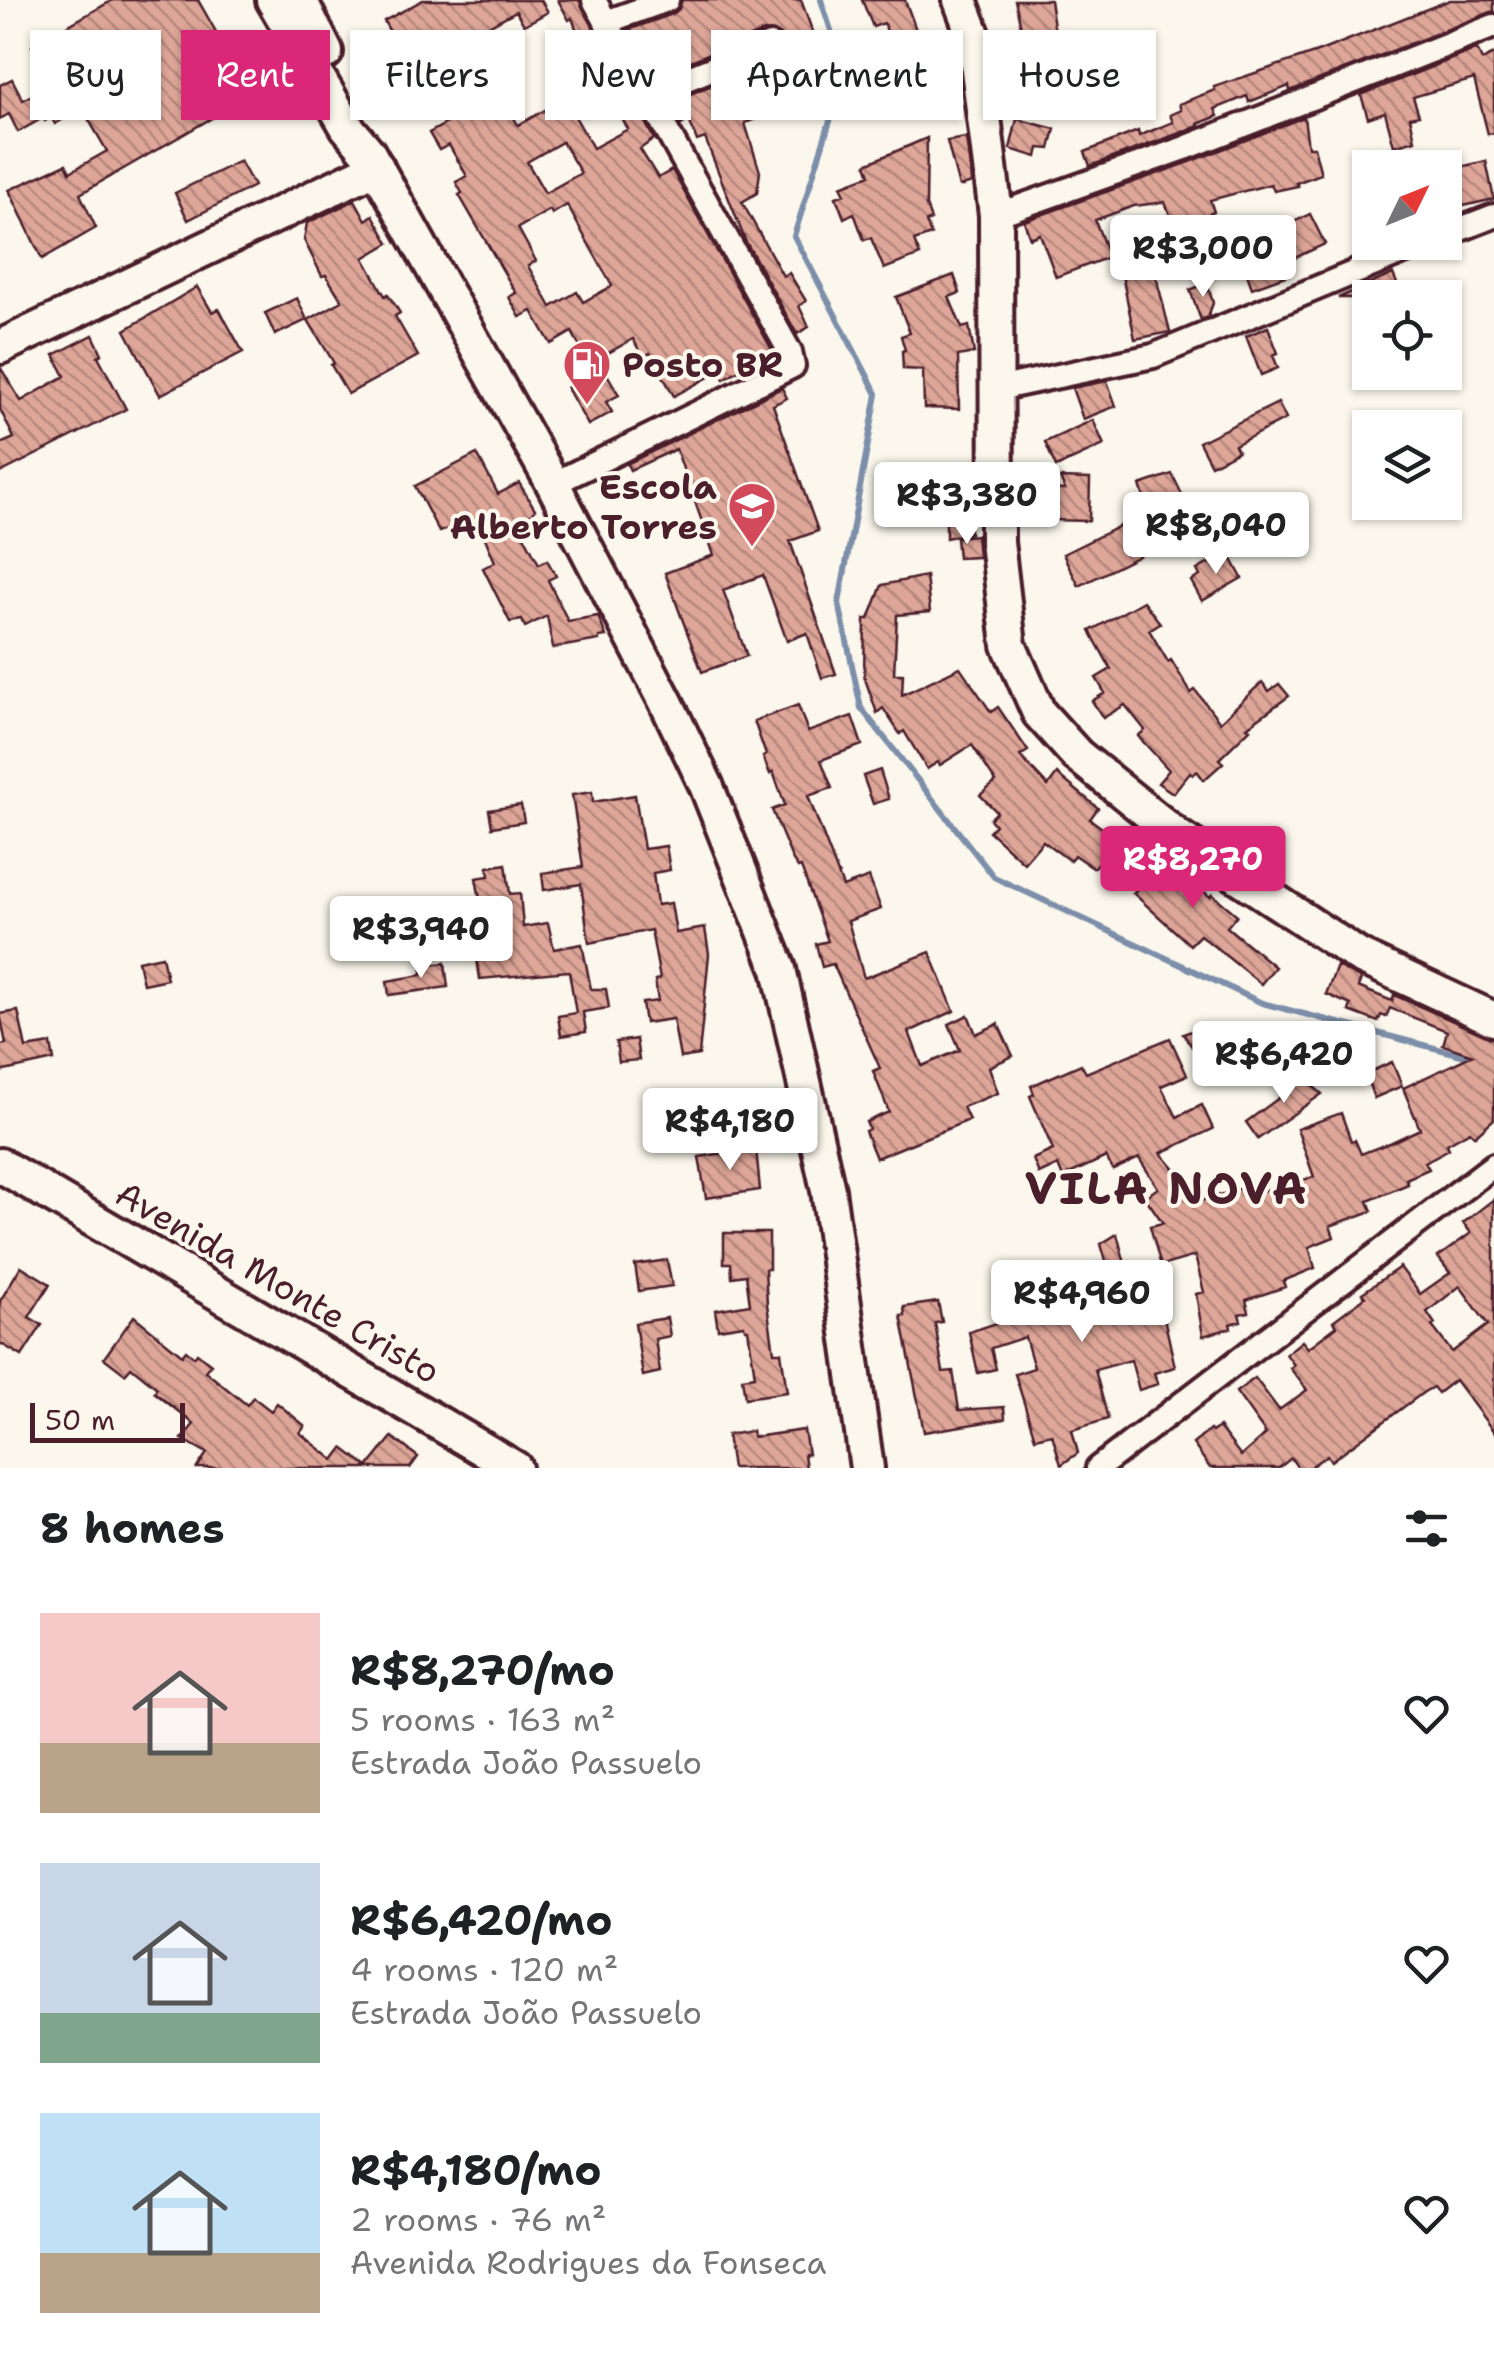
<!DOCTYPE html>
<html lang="en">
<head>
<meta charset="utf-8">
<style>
  :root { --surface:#fff; --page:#f2f2f2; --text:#202124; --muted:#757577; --accent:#db2777 }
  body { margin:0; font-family:"Shantell Sans",sans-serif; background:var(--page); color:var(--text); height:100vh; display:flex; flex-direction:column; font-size:38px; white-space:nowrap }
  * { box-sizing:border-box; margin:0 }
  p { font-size:32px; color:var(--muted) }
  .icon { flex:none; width:55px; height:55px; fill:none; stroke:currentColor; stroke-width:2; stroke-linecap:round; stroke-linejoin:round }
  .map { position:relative; height:1468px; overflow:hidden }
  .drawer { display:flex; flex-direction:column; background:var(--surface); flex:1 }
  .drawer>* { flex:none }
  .guide { position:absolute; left:30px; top:30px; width:1435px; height:90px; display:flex; gap:20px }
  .needle { width:65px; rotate:47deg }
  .controls { position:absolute; left:1352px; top:150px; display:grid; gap:20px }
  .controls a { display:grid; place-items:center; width:110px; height:110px; border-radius:0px; background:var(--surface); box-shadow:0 2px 8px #0004; font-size:50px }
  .scale { position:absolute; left:30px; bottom:25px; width:155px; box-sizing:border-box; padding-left:10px; border:5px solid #4a1f2b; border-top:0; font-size:28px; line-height:35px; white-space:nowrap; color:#4a1f2b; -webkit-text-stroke:8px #fbf7ec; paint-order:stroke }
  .price { position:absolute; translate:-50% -85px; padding:0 22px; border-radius:10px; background:#fff; color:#222; font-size:32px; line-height:65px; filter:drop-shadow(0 2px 5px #0008) }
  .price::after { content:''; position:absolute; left:50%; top:60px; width:30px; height:22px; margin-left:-15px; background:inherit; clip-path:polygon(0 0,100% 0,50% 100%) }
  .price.current { background:var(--accent); color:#fff }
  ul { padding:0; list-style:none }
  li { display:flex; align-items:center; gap:30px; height:250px; padding:0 40px }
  li span { display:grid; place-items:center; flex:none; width:280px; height:200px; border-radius:0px; color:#555 }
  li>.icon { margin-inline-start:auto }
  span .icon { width:120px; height:120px; fill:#fffc; stroke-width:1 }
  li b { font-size:42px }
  h2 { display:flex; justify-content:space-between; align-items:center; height:120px; padding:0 40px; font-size:42px }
  .chip { padding:0 35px; border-radius:0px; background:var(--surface); box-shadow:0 2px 8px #0004; font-size:35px; line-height:90px }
  .chip.current { background:var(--accent); color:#fff }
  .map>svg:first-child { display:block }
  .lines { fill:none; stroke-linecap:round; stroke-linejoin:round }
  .stream { stroke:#7b8ea9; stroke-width:6 }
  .building { fill:url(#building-back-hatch); stroke:#4a1f2b; stroke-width:2.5; fill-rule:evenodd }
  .street-casing { stroke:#4a1f2b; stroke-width:30 }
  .secondary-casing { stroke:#4a1f2b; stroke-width:40 }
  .street { stroke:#fbf7ec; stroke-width:22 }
  .secondary { stroke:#fbf7ec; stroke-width:32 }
  .labels { text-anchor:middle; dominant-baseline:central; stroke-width:8; stroke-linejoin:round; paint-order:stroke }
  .poi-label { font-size:35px; font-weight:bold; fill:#4a1f2b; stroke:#fbf7ec; text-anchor:start }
  .street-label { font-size:35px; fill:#4a1f2b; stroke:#fbf7ec }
  .district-label { font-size:45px; font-weight:bold; letter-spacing:2.5px; fill:#4a1f2b; stroke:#fbf7ec }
</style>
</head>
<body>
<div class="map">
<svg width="1494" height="1468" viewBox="0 0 1494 1468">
  <defs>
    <pattern id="building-back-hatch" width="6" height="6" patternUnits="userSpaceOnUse" patternTransform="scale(2.5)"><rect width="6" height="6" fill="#dea699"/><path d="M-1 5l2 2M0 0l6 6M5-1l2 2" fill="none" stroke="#b6877d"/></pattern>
  </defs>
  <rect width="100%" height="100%" fill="#fbf7ec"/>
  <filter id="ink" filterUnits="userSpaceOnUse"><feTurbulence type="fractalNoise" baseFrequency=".01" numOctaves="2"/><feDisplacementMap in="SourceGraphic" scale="20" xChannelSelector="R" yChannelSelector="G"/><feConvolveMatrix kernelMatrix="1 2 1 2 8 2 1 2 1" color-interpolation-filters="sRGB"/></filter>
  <g filter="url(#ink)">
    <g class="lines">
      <!-- stream -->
      <path class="stream" d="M821,0L845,73L794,236L877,394L839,603L861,708L994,877L1262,1003L1473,1058"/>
    </g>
    <!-- building -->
    <g class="building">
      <path d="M113,0H198L216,32L207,37L243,100L80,194L96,228L42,259L9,190L66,164L70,172L107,151L82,108L55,124L51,117L45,121L43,118L18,132L9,114L0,119V85L12,79L23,100L54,83L32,46Z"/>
      <path d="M423,0H541L548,12L524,25L516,11L410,69L384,21Z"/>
      <path d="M558,0H579L654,139L640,149L658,178L672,170L772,350L724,379L720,371L674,396L650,353L643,357L633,339L589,364L572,332L551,344L532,311L520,317L509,297L516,293L459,195L462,193L456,182L467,176L449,145L439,150L429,133L485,102L483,98L498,89L518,125L565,99L593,148L628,129L585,52L572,18L569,20ZM562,142L581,173L545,193L527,162ZM567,205L612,286L583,302L577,292L551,307L528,266L536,261L518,228L550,210L552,214Z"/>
      <path d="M682,0H801L813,33L785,43L796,76L773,86L782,109L745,123L760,172L757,193L742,202L783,276L789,273L806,301L799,306L809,327L797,334L745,240L705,138L697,141L689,120L681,125L668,103L776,59L782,53L784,40L778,33L764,31L654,76L628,30L673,14L679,9Z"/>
      <path d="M862,0H905L932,73H928V106H924L910,60L899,64L884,23L873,27Z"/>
      <path d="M1015,0H1050L1062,78L1029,85L1024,65L1029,64Z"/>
      <path d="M1450,0H1494V11L1290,91L1289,86L1249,102L1247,96L1215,109L1218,116L1198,124L1199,126L1090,166L1085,152L1138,131L1139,136L1173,122L1170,115L1181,110L1179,104L1215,90L1214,87L1320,51Z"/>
      <path d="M1477,49L1482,60L1494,54V133L1488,134L1474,79L1413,97L1419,115L1410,117L1415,140L1394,146L1385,112L1368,118L1361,95Z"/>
      <path d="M1304,117L1308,147H1314L1321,174L1296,183L1298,186L1274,191L1271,184L1210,200L1214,212L1174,226L1165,202L1134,206L1095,220L1109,257L1056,277L1040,234L1030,238L1024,221L1190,162Z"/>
      <path d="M1017,119L1055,129L1050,149L1039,148L1037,157L1010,149Z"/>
      <path d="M927,138L926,206L931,220L926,222L931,235L914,241L920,255L884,269L871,238L864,240L854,213L844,218L836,197L845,194L841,186L870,175L866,164Z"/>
      <path d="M966,138L972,183L959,187L947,141Z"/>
      <path d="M240,161L254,186L188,220L175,193Z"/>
      <path d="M1486,161L1494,199L1455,208L1451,190L1461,188L1456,168Z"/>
      <path d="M355,200L366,220L373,215L389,243L364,258L385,296L388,294L400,313L395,316L418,356L348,394L331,365L334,363L308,320L342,301L326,275L322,276L304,240L307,223Z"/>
      <path d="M1310,214L1325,244L1284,263L1288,275L1252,288L1239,252L1277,238L1295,228L1292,223Z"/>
      <path d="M1145,255L1151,256L1170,332L1135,339L1119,260Z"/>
      <path d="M1393,274L1403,298H1338Z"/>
      <path d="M954,275L960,293L949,297L962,328L969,326L974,353L958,356L959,409L924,408L923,370L903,369L902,351L905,350L901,336L910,333L896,297Z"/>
      <path d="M1207,283L1213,303L1208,317L1201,320L1190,290Z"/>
      <path d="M197,287L212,312L219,309L243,352L160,395L125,330Z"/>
      <path d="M297,298L307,320L275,335L265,313Z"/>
      <path d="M1268,327L1278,353L1273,355L1278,368L1261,375L1246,336Z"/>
      <path d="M93,335L102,354L98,356L126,409L0,473V444L14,438L0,409V367L21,401L65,376L54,355Z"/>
      <path d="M603,367L619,395L606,402L612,412L588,425L567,388Z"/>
      <path d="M1107,381L1116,406L1083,419L1072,388Z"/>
      <path d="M782,388L787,398L773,405L818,531L790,541L836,674L822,678L807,633L787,641L763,575L723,590L747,656L702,672L665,573L714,555L676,449L630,470L627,464Z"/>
      <path d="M1278,403L1286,419L1235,445L1238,451L1211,465L1199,442Z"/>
      <path d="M1093,420L1104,445L1056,467L1045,442Z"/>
      <path d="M477,454L498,494L519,483L535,509L533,513L517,522L539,564L547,560L556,576L548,580L568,621L598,616L606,636L599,637V640L553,648L547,616L525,627L522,620L510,622L483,568L495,562L480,526L468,530L465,523L439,532L415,486Z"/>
      <path d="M1172,474L1195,521L1171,534L1155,503L1147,506L1140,485Z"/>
      <path d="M1060,478L1090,479L1089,521L1048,520L1049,489L1065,490Z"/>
      <path d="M946,505H966L970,533L946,538Z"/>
      <path d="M1122,525L1139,556L1079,586L1063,554Z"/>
      <path d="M976,535L978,557L958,558L956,537Z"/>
      <path d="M1228,552L1242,578L1202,601L1191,581L1200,576L1197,570Z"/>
      <path d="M926,576L930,612L897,615L894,674H903L902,695L960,667L991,712L998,707L1028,751L1020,756L1048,786L1057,774L1098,808L1090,819L1118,840L1093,868L1074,855L1070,861L1043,841L1024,863L989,831L995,825L990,819L997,812L980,795L996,782L972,745L940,765L938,762L927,769L904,731L900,734L883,708L877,713L864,676L865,619H869L882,585Z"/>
      <path d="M1143,601L1160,623L1149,630L1168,662L1171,660L1191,693L1195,690L1220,722L1262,682L1269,691L1279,684L1289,696L1247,727L1250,729L1219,759L1223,763L1204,780L1197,771L1193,775L1190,772L1173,793L1158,783L1169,770L1138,736L1145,730L1125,705L1103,718L1092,701L1105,693L1096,678L1111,669L1090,631Z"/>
      <path d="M798,705L808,732L852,716L862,745L821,760L832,788L808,796L843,887L869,877L881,909L848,921L864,978L930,952L954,1011L909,1032L922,1066L960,1050L949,1024L968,1015L976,1034L998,1024L1013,1056L989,1067L998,1093L963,1107L969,1120L876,1158L865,1131L869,1129L866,1122L889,1112L873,1071L880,1068L833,964L822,967L816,944L828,941L801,867L798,868L793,861L772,810L785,805L773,772L770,774L763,757L766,755L754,721Z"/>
      <path d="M880,770L889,799L873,804L863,776Z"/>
      <path d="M592,792L593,802L635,795L644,849L666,846L670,870L653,873L657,905L671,903L676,933L705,928L709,954L699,1055L680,1058L673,1019L645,1023L642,1003L658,1001L655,980L660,979L651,930L589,943L581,884L544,890L542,873L583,867L572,795Z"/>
      <path d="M521,805L524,822L492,827L489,810Z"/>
      <path d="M1143,839L1210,897L1212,894L1237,915L1227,927L1275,967L1261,984L1200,935L1190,945L1133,893L1149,877L1127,857Z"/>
      <path d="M506,864L510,894L520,893L523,927L548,923L554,949L582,944L591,989H606L609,1008L583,1012L586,1032L561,1036L558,1016L576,1013L569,971L480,979L477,959L487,958L486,948L500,946L496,915H483L476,878L489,876L488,867Z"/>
      <path d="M162,956L167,979L143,984L138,961Z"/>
      <path d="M445,963L448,987L389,995L387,981L422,975V966Z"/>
      <path d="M1337,966L1361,979L1358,987L1392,1001L1394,995L1494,1039V1119L1475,1136L1470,1131L1447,1144L1449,1149L1425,1162L1429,1169L1406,1179L1408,1184L1368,1201L1372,1211L1330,1226L1334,1237L1309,1247L1315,1268L1283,1281L1285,1287L1246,1300L1249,1312L1239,1314L1241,1321L1230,1324L1231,1328L1203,1336L1196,1294L1204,1292L1195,1256L1161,1266L1150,1226L1163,1223L1145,1197L1158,1188L1139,1158L1113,1170L1106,1157L1063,1177L1058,1165L1039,1174L1033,1159L1053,1150L1030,1096L1034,1094L1031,1086L1081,1064L1086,1073L1170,1038L1187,1075L1161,1086L1177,1117L1202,1105L1213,1129L1161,1153L1189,1186L1193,1183L1198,1202L1255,1184L1258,1192L1314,1177L1297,1129L1341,1113L1351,1141L1355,1140L1361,1154L1392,1142L1420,1129L1403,1088L1473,1055L1443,1045L1447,1031L1390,1008L1386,1017L1381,1015L1378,1022L1349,1011L1351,1005L1326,994Z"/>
      <path d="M18,1011L26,1048L51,1044L54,1060L0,1072V1045L6,1044L0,1014Z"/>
      <path d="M1202,1027L1221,1077L1216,1080L1183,1034Z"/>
      <path d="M636,1039L639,1060L619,1062L616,1042Z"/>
      <path d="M1392,1062L1402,1086L1374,1098L1365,1074Z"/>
      <path d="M1300,1075L1322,1094L1258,1139L1246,1122L1283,1095L1279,1089Z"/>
      <path d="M756,1148L760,1190L706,1198L699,1157Z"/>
      <path d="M1494,1199V1432L1455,1380L1438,1393L1433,1387L1424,1392L1331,1461L1327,1455L1309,1468H1298L1291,1458L1279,1468H1210L1193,1444L1210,1430L1212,1432L1219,1427L1241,1456L1266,1434L1236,1392L1255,1378L1279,1410L1307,1390L1290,1368L1294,1365L1286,1354L1302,1341L1308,1348L1337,1326L1333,1321L1365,1297L1362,1293L1400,1267L1420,1294L1450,1273L1438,1257L1471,1233L1463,1223ZM1460,1286L1488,1325L1452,1352L1432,1326L1435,1324L1427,1312Z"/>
      <path d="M724,1233H769V1269H765L767,1304L774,1352H781L787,1392L745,1398L742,1378L755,1376L748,1329H745L744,1325L718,1329L715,1310L750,1304L746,1275L732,1277L731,1263H724Z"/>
      <path d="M1117,1234L1131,1286L1160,1279L1168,1312L1163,1313L1175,1367L1154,1373L1158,1384L1139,1390L1131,1360L1095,1370L1108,1419L1072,1430L1078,1453L1061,1465L1052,1434L1035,1438L1015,1374L1034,1368L1025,1337L991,1348L996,1369L978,1373L969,1332L1000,1322L999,1318L1056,1302L1050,1278L1107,1265L1101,1244Z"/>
      <path d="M667,1260L672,1286L639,1291L635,1265Z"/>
      <path d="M21,1266L50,1284L29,1317L42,1325L22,1356L0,1343V1301Z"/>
      <path d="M938,1302L942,1322L935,1323L943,1372L953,1371L959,1410L1004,1407L1005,1419L924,1432L901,1316H905L904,1307Z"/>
      <path d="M134,1316L182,1355L186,1350L194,1357L197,1353L211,1364L205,1371L247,1405L253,1397L271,1411L277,1403L305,1426L300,1433L334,1460L343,1448L368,1467L392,1437L418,1457L410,1468H197L207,1453L182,1439L194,1424L154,1392L157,1388L131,1367L125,1374L104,1358Z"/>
      <path d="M667,1318L670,1336L655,1339L660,1372L643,1376L635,1323Z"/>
      <path d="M804,1430L808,1454H804L806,1468H732L727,1435L752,1431L753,1437Z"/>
    </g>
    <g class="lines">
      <!-- street casing -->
      <g class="street-casing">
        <g id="street">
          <path d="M606,22L667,0"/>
          <path d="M647,95L770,45"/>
          <path d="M996,215L1185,148L1494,26"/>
          <path d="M1445,235L1494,216"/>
          <path d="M997,389L1153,356L1428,242"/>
          <path d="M553,484L793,366L790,352L594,0"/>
          <path d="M1098,1468L1494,1165"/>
        </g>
      </g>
      <!-- secondary casing -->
      <g class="secondary-casing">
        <g id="secondary">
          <path d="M273,0L347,127L368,152L553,484L666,702L706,785L779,969L828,1190L867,1468"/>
          <path d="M300,0L326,52"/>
          <path d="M960,0L974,37L996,215L997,542L1009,645L1039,713L1077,755L1176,835L1359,956L1494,1019"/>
          <path d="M0,347L377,167"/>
          <path d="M0,1165L515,1468"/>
        </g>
      </g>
      <!-- street -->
      <use href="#street" class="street"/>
      <!-- secondary -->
      <use href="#secondary" class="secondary"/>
    </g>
  </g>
  <!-- icons -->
  <defs>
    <g id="fuel-pin" transform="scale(2.5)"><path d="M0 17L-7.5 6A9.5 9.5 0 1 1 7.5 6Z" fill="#d1495b" stroke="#fbf7ec"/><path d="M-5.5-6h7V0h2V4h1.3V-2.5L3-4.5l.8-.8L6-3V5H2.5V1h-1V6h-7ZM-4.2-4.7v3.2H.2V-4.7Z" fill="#fff"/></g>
    <g id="school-pin" transform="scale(2.5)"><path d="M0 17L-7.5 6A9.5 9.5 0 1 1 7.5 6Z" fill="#d1495b" stroke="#fbf7ec"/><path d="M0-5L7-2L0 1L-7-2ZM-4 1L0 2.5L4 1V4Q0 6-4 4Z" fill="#fff"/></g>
  </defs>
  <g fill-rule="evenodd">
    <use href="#fuel-pin" x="587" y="364"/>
    <use href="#school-pin" x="752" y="506"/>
  </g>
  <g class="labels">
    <!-- poi labels -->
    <g class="poi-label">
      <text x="622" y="364">Posto BR</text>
      <text x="717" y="486" text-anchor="end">Escola<tspan x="717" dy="40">Alberto Torres</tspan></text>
    </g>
    <!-- street labels -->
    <g class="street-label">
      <text transform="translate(278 1282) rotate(30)">Avenida Monte Cristo</text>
    </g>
    <!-- district labels -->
    <g class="district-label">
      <text x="1167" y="1188">VILA NOVA</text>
    </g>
  </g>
</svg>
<div class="controls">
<a><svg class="needle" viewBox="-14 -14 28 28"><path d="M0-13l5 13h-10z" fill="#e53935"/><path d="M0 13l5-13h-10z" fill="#757577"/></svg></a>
<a><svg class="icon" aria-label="locate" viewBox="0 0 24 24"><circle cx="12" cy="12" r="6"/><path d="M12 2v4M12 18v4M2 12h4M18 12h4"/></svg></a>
<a><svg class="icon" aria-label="layers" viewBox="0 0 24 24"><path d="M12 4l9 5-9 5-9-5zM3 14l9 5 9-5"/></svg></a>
</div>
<div class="scale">50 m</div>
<b class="price" style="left:1203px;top:300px">R$3,000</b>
<b class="price" style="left:967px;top:547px">R$3,380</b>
<b class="price" style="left:1216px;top:577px">R$8,040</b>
<b class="price current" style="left:1193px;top:911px">R$8,270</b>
<b class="price" style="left:421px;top:981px">R$3,940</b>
<b class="price" style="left:1284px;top:1106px">R$6,420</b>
<b class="price" style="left:730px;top:1173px">R$4,180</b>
<b class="price" style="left:1082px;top:1345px">R$4,960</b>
<div class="guide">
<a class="chip">Buy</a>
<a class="chip current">Rent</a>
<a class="chip">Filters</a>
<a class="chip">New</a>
<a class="chip">Apartment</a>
<a class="chip">House</a>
</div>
</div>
<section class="drawer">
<h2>8 homes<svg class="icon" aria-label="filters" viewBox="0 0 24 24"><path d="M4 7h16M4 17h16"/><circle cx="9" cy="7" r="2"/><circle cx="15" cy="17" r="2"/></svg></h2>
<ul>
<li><span style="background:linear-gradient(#f6c9c9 65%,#b9a48a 0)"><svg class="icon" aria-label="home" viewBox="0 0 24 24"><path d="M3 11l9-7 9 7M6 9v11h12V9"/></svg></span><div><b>R$8,270/mo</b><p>5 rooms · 163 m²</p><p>Estrada João Passuelo</p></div><svg class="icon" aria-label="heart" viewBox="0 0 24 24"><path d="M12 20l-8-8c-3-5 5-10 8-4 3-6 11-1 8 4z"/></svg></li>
<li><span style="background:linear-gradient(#c9d6e8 75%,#7fa58c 0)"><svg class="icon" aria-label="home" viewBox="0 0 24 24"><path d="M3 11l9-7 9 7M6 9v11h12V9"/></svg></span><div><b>R$6,420/mo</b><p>4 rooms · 120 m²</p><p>Estrada João Passuelo</p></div><svg class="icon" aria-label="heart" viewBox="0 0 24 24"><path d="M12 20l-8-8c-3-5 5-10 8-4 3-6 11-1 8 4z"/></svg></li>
<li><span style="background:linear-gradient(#bfe0f5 70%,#b9a48a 0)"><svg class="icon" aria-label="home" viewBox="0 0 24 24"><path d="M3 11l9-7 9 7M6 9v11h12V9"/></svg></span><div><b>R$4,180/mo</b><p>2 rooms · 76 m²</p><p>Avenida Rodrigues da Fonseca</p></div><svg class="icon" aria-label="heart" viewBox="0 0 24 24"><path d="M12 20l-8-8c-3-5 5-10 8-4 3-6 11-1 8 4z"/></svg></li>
</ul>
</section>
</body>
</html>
